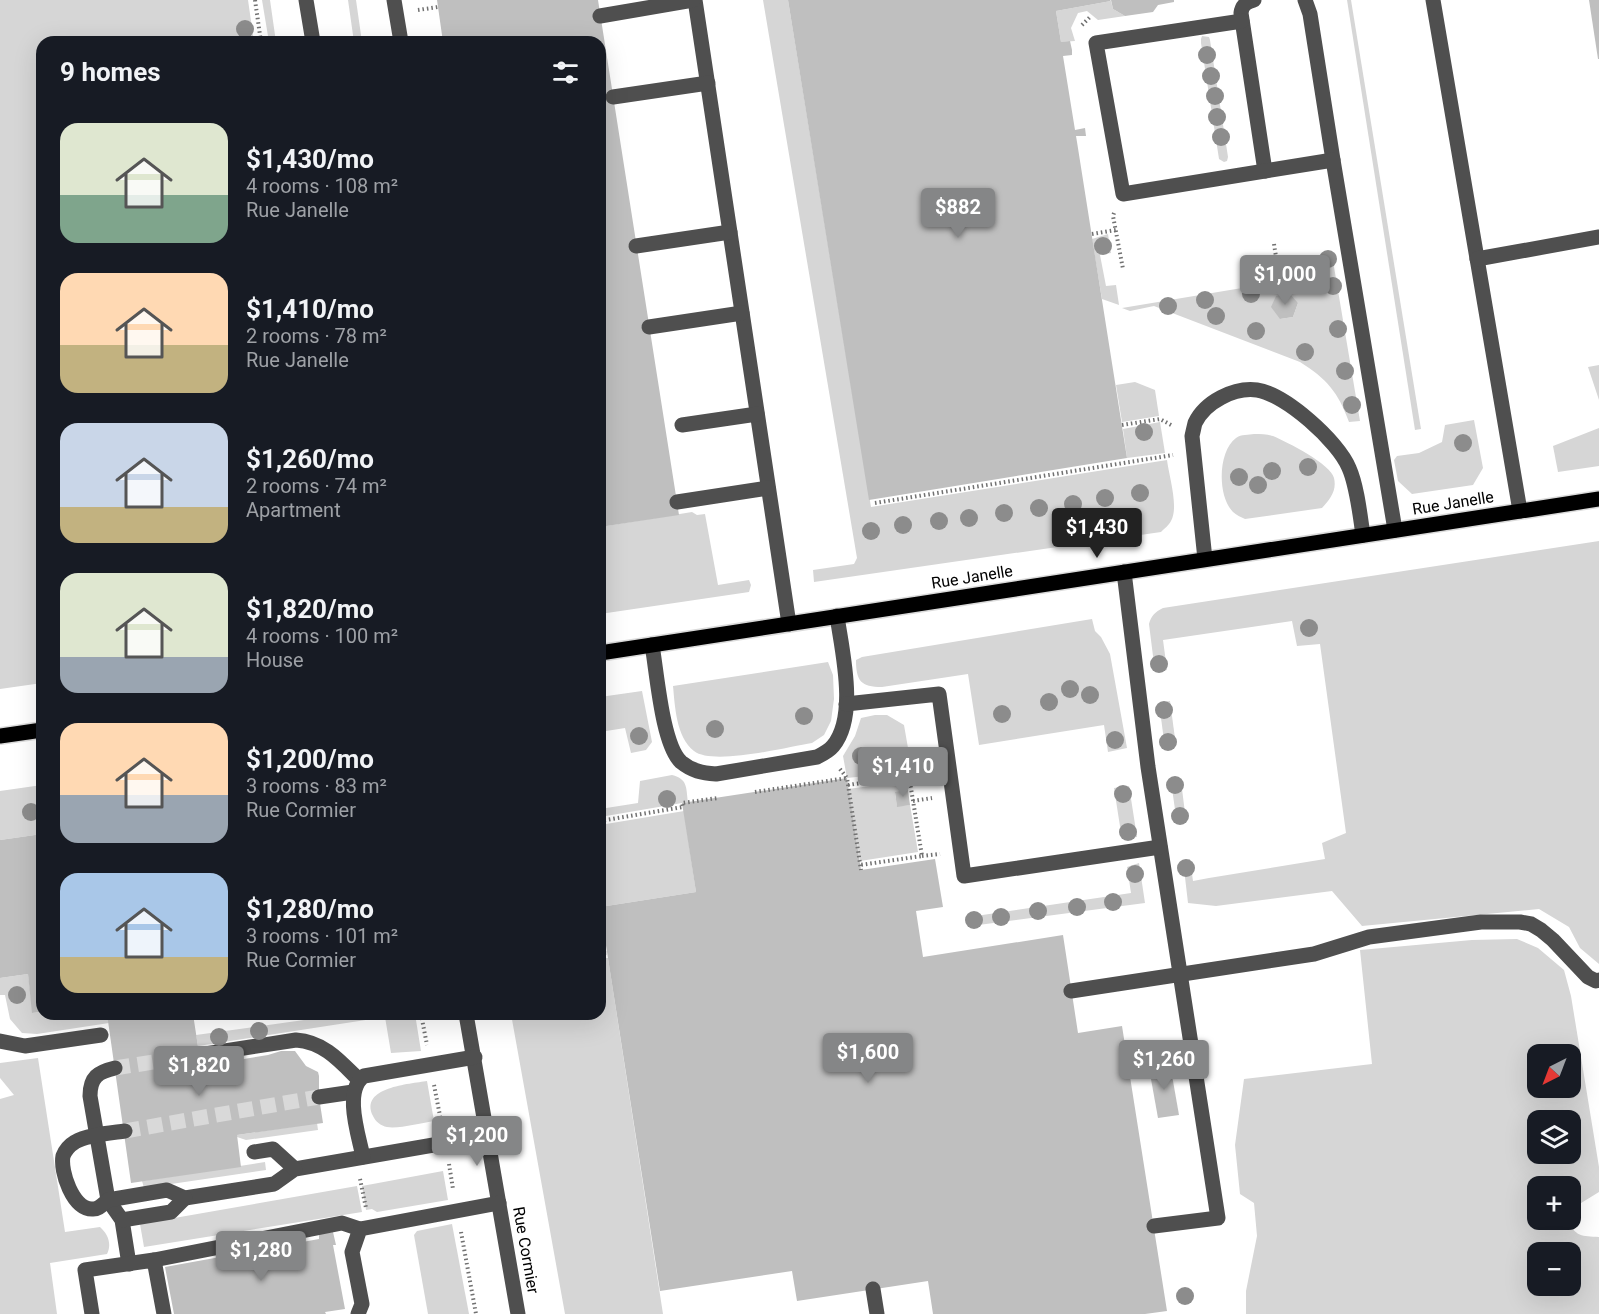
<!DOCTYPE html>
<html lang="en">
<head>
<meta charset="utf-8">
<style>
  :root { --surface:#171b24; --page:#242831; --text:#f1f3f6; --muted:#9ea1a6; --accent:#858687 }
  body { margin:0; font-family:Roboto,sans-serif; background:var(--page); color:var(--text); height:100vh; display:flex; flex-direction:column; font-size:22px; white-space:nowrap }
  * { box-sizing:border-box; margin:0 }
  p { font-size:20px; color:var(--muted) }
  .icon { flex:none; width:33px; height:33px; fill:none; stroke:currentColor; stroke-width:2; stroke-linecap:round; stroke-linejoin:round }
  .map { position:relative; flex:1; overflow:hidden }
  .drawer { position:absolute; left:36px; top:36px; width:570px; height:984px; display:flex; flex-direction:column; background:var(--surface); border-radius:18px; box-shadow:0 6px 24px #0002 }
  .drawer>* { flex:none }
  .needle { width:39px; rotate:222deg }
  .controls { position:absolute; left:1527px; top:1044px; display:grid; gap:12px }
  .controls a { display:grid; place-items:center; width:54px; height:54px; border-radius:12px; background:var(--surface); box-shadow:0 6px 24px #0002; font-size:30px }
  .price { position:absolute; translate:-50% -51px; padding:0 14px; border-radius:6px; background:var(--accent); color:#fff; font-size:20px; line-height:39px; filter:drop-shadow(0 2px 3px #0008) }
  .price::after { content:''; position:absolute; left:50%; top:36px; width:18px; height:14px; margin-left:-9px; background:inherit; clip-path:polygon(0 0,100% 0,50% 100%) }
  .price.active { background:#222; color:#fff }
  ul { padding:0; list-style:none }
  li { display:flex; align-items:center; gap:18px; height:150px; padding:0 24px }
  li span { display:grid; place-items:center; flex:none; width:168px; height:120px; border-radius:18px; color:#555 }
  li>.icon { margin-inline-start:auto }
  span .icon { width:72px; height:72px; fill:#fffc; stroke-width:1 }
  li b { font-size:26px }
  h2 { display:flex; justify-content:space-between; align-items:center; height:72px; padding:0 24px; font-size:26px }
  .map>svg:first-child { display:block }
  .green { fill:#d6d6d6; fill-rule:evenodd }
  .building { fill:#bfbfbf }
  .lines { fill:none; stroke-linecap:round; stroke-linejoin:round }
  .minor-tunnel { stroke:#d9d9d9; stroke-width:15; stroke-dasharray:15 8; stroke-linecap:butt }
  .major-casing { stroke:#dbdbdb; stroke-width:18 }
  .path { stroke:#717171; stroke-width:4; stroke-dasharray:1.5 3; stroke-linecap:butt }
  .minor { stroke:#4f4f4f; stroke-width:15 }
  .major { stroke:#000; stroke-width:15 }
  .tree { fill:#8c8c8c }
  .labels { text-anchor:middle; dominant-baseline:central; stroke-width:6; stroke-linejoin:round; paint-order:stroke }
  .street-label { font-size:16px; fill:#000; stroke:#fff }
</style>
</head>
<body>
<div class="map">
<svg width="1599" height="1314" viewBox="0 0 1599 1314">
  <rect width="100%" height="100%" fill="#fff"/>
  <!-- green -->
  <g class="green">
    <path d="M0,0H248L254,42H42V683L0,689Z"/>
    <path d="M262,0H270L276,42H269Z"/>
    <path d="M348,0H356L362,42H354Z"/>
    <path d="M763,0H788L871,507L1167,460C1169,476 1179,507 1171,521C1169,525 1164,529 1161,532L814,582L813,570L854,564L857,558Z"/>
    <path d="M1347,0H1351L1421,429L1415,430Z"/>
    <path d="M1111,1L1113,9L1125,16L1098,20L1087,11L1078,13L1071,28L1075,41L1061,42L1056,11Z"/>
    <path d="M1202,36L1209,37L1210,40L1228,157L1227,161L1224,162L1219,159L1201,43V39Z"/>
    <path d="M1108,234L1111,253L1100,255L1106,286L1116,285L1119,305L1102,299L1092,239Z"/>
    <path d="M1329,251L1332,255L1360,421L1349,422C1338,392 1327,379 1300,362L1154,306L1130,311L1122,308L1278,282L1280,295V319L1293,317L1298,303L1284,295L1283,282L1326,274L1324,255L1326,252Z"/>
    <path d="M1599,365V400L1588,367Z"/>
    <path d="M1135,382L1155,390L1159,416L1122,422L1116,385Z"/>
    <path d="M1474,420L1483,468L1473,485L1412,494L1398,481L1394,460L1397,456L1419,453L1442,442L1445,425Z"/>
    <path d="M1160,422L1165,453L1127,458L1123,429Z"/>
    <path d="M1599,428V466L1558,472L1553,446Z"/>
    <path d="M1254,434C1261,434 1267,434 1273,436C1287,442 1331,464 1334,478C1337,491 1330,499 1322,508L1245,519C1241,517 1236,515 1233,512C1217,496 1218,451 1236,438C1241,434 1249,435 1254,434Z"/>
    <path d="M692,512L697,515L705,514L718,585L749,580L751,585L749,592L600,614V527Z"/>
    <path d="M1599,541V964L1580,948L1569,927L1539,909L1362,926L1332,891L1216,906L1188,903L1183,860L1190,859L1193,881L1209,878L1325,859L1322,843L1346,833L1320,644L1297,646L1292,621L1163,640L1167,670L1155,672L1149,624C1151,616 1155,612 1163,608Z"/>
    <path d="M1092,619L1095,631L1101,637L1110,654L1127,748L1108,752L1104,725L979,745L968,674L882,687C861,687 856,681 856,660L862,657Z"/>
    <path d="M828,662L833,675L834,699L831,721L824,735L812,743C787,747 713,766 694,751C676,737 675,706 673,686Z"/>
    <path d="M642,691L652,742L646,750L631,753L625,728L600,732V697Z"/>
    <path d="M1170,701L1176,746L1165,748L1159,703Z"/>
    <path d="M875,715H887L904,725L912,771L847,778L843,756L855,736L861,718Z"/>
    <path d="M672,775C688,779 686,788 688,802L600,817V809L638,803L640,781Z"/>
    <path d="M907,781L908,790L895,793L897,806L910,805L918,852L860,861L848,789Z"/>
    <path d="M1171,781H1181L1186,821L1177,824Z"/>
    <path d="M42,785V834L0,840V791Z"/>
    <path d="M1129,786L1137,837L1122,839L1114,788Z"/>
    <path d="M684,811L696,892L600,907V825Z"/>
    <path d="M1139,863L1145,903L971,926L969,917L1131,893L1127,867Z"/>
    <path d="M1517,939L1538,948L1564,970L1571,996L1599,1167V1192L1573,1208L1571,1214L1570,1186H1538V1220H1568C1575,1237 1582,1236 1599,1237V1314H1246V1291L1257,1236L1254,1203L1240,1194L1235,1145L1244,1079L1372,1064L1360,950L1472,940ZM1570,1054V1088H1538V1054ZM1570,1120V1154H1538V1120ZM1538,1252H1570V1286H1538Z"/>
    <path d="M600,951L601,958H608L663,1314H565L511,1014H600Z"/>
    <path d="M28,974L33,1013L42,1012V1014H107L109,1023L37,1034L22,1033L10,1019L5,995H0V978Z"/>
    <path d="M347,1014H415L421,1051L391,1053L385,1017L198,1046L196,1035Z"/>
    <path d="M38,1058L65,1232L100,1227C108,1234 112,1244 107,1254L50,1263L57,1314H0V1099L14,1095L0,1078V1063Z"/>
    <path d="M427,1081L434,1121C422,1123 398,1129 387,1127C381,1126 375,1121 373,1116C359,1087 410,1084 427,1081Z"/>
    <path d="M317,1123L318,1130L246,1140L237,1137V1135Z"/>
    <path d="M265,1162L266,1170L144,1188L142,1181Z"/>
    <path d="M443,1171L448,1200L377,1212L372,1209L366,1210L362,1186Z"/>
    <path d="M357,1186L362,1212L144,1247L140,1224Z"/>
    <path d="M452,1224L469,1314H428L414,1235L417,1231Z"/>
  </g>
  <!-- building -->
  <g class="building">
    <path d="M437,0H598L679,515L600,527V42H443Z"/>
    <path d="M788,0H1110L1111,1L1056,11L1061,42L1070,41L1072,50V55L1063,56L1075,130L1085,128L1086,136H1076L1077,142L1127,458L869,500Z"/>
    <path d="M1111,0H1174V2L1158,5L1153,12L1125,16L1113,9Z"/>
    <path d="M1589,0H1599V59H1598Z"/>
    <path d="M1289,293L1298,303L1293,317L1280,319L1271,307L1276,296Z"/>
    <path d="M847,778L861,870L935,859L943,907L916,911L923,957L1063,935L1078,1033L1122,1026L1167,1311L1145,1314H933L928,1281L797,1301L792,1271L660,1291L600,907L696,892L682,803Z"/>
    <path d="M908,790L910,805L897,807L895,792Z"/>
    <path d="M42,834V1012L32,1013L28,974L0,978V840Z"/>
    <path d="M107,1014H193L201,1066L268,1055L281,1051H295L306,1066L318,1072L319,1076V1097L323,1123L237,1135L241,1167L131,1183Z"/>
    <path d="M1170,1064L1179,1115L1158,1118L1149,1068Z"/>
    <path d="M333,1232L336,1245H333L345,1309L325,1312L326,1314H174L165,1267L319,1239V1234Z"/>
  </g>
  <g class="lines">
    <!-- minor-tunnel -->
    <g class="minor-tunnel">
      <path d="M115,1068L199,1055"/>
      <path d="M125,1131L319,1097"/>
    </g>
    <!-- major casing -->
    <g class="major-casing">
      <g id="major">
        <path d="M600,653L1599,499"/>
        <path d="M0,736L42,730"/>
      </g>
    </g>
    <!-- path -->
    <g class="path">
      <path d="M255,0L261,42"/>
      <path d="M418,10L438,7"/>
      <path d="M1082,25L1090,17"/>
      <path d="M1114,213L1113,216L1123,269"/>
      <path d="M1092,234L1116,230"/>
      <path d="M1274,244L1282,295"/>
      <path d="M1122,425L1160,419L1173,426"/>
      <path d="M875,503L1173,455"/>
      <path d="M840,769L847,778L861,870"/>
      <path d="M848,785L909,776L922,856L860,865"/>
      <path d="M755,792L847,778"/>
      <path d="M913,801L932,798"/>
      <path d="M600,821L683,807L682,803L718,798"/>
      <path d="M922,856L940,854"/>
      <path d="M600,927L604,953H607"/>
      <path d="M421,1014L427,1045"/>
      <path d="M434,1085L441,1121"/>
      <path d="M449,1164L453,1189"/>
      <path d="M360,1179L366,1208"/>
      <path d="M461,1232L476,1314"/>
    </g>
    <!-- minor -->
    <g class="minor">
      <path d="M306,0L313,42"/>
      <path d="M394,0L401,42"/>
      <path d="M695,0L789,624"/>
      <path d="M1254,0C1246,2 1242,5 1241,13L1265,171"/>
      <path d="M1305,0L1310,14L1333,160"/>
      <path d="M1433,0L1520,511"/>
      <path d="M600,16L693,0"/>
      <path d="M1242,21L1096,43L1123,194L1333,160L1395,530"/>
      <path d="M613,97L708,83"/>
      <path d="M636,246L730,232"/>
      <path d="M1477,259L1599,237"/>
      <path d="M649,327L742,313"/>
      <path d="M682,425L757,414"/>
      <path d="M677,502L768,488"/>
      <path d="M1205,559L1192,436C1193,432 1194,427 1195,423C1205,402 1234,387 1257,390C1285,394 1338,441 1349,468C1357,486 1360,515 1363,535"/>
      <path d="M1124,572L1148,767L1218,1218L1154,1226"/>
      <path d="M652,645C657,673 662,744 681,762C692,771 702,773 716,774L817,757C823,754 829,751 833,746C858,716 842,651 837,616"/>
      <path d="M846,704L939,694L964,876L1160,847"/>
      <path d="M1071,991L1314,954L1369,937L1481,922H1520L1531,924L1541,930L1553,940L1588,977L1596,981L1599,980"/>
      <path d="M466,1014L518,1314"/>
      <path d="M0,1041L25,1046L101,1035"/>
      <path d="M199,1055L296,1040C324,1042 340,1061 359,1080"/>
      <path d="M115,1068C98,1072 90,1077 90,1096L108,1200L122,1220L129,1264"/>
      <path d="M319,1097L353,1092"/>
      <path d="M125,1131C111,1133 86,1135 75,1142C70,1145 65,1151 63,1156C60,1172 73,1209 92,1209C98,1210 103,1204 108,1200L167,1190L185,1198L274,1184L295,1169L445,1143L488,1133"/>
      <path d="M254,1152L273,1149L295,1169"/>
      <path d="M363,1157C359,1136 343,1091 364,1076L475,1057"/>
      <path d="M122,1220L171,1212L185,1198"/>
      <path d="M154,1260L342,1223L360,1229"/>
      <path d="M873,1289L877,1314"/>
      <path d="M92,1314L85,1270L154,1260L164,1314"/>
      <path d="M358,1314L362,1304L352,1252L360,1229L499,1203"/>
    </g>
    <!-- major -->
    <use href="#major" class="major"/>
  </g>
  <!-- trees -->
  <g class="tree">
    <circle cx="245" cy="29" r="9"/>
    <circle cx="1207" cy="55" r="9"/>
    <circle cx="1211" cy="76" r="9"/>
    <circle cx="1215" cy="96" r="9"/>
    <circle cx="1217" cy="117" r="9"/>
    <circle cx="1221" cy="137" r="9"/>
    <circle cx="1103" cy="246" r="9"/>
    <circle cx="1328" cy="259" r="9"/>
    <circle cx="1298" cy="285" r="9"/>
    <circle cx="1333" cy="286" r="9"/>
    <circle cx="1251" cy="294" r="9"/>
    <circle cx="1205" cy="300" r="9"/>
    <circle cx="1168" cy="306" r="9"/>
    <circle cx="1216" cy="316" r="9"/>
    <circle cx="1338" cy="329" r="9"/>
    <circle cx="1256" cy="331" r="9"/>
    <circle cx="1305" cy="352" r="9"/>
    <circle cx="1345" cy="371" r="9"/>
    <circle cx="1352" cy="405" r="9"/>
    <circle cx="1144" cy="432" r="9"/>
    <circle cx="1463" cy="443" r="9"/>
    <circle cx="1308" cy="467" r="9"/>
    <circle cx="1272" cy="471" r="9"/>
    <circle cx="1239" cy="477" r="9"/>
    <circle cx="1258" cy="485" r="9"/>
    <circle cx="1140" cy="493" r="9"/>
    <circle cx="1105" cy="498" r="9"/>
    <circle cx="1073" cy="504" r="9"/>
    <circle cx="1039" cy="508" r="9"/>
    <circle cx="1004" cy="513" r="9"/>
    <circle cx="969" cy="518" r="9"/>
    <circle cx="939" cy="521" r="9"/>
    <circle cx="903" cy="525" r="9"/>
    <circle cx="871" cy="531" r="9"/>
    <circle cx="1309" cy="628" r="9"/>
    <circle cx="1159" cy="664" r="9"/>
    <circle cx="1070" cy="689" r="9"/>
    <circle cx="1090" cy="695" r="9"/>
    <circle cx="1049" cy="702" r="9"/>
    <circle cx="1164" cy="710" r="9"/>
    <circle cx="1002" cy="714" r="9"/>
    <circle cx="804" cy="716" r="9"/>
    <circle cx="715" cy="729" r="9"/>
    <circle cx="639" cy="736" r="9"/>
    <circle cx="1115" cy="740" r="9"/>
    <circle cx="1168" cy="742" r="9"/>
    <circle cx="861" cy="756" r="9"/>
    <circle cx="899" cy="763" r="9"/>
    <circle cx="1175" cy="785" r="9"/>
    <circle cx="1123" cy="794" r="9"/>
    <circle cx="667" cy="799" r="9"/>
    <circle cx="31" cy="812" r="9"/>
    <circle cx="1180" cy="816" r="9"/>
    <circle cx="1128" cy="832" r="9"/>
    <circle cx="1186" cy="868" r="9"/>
    <circle cx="1135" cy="874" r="9"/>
    <circle cx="1113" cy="902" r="9"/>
    <circle cx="1077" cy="907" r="9"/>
    <circle cx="1038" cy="911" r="9"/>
    <circle cx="1001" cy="917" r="9"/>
    <circle cx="974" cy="920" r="9"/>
    <circle cx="17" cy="995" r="9"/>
    <circle cx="259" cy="1031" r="9"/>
    <circle cx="219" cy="1037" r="9"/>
    <circle cx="1185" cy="1296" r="9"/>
  </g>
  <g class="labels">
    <!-- street labels -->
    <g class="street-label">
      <text transform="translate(1453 503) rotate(-9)">Rue Janelle</text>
      <text transform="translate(972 577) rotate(-9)">Rue Janelle</text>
      <text transform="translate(526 1250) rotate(80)">Rue Cormier</text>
    </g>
  </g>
</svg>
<div class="controls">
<a><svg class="needle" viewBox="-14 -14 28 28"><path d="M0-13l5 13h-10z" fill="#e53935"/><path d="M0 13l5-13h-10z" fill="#9ea1a6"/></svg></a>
<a><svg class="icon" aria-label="layers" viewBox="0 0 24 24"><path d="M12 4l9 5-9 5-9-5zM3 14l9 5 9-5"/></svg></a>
<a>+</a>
<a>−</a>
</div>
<b class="price" style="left:958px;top:239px">$882</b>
<b class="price" style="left:1285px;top:306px">$1,000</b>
<b class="price active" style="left:1097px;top:559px">$1,430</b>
<b class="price" style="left:903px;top:798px">$1,410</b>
<b class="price" style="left:868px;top:1084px">$1,600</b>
<b class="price" style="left:1164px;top:1091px">$1,260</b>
<b class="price" style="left:199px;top:1097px">$1,820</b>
<b class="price" style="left:477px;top:1167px">$1,200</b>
<b class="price" style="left:261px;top:1282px">$1,280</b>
<section class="drawer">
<h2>9 homes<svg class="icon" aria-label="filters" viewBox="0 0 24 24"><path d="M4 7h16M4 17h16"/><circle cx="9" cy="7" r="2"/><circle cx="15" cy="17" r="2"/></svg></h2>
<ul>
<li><span style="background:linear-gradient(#dfe7d0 60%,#7fa58c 0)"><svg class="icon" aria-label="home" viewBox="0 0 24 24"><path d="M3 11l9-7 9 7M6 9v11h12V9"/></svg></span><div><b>$1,430/mo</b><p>4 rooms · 108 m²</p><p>Rue Janelle</p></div></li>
<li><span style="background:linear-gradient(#ffd9b3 60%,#c2b280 0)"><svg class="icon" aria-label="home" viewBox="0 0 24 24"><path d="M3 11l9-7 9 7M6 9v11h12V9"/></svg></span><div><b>$1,410/mo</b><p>2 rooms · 78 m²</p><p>Rue Janelle</p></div></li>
<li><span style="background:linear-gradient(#c9d6e8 70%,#c2b280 0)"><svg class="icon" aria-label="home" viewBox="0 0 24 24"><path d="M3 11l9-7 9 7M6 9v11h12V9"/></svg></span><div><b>$1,260/mo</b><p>2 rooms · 74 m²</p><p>Apartment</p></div></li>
<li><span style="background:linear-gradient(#dfe7d0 70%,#9aa5b1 0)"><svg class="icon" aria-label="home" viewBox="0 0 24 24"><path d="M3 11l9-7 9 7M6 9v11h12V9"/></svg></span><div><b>$1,820/mo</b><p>4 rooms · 100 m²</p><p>House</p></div></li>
<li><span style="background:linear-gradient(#ffd9b3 60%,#9aa5b1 0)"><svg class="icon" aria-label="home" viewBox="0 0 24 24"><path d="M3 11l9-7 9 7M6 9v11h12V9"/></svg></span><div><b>$1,200/mo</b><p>3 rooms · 83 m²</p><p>Rue Cormier</p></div></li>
<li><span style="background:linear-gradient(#a9c7e8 70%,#c2b280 0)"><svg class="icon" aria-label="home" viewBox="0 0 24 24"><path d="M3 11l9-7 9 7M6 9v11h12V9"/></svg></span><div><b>$1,280/mo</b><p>3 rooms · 101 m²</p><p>Rue Cormier</p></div></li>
</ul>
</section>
</div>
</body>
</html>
